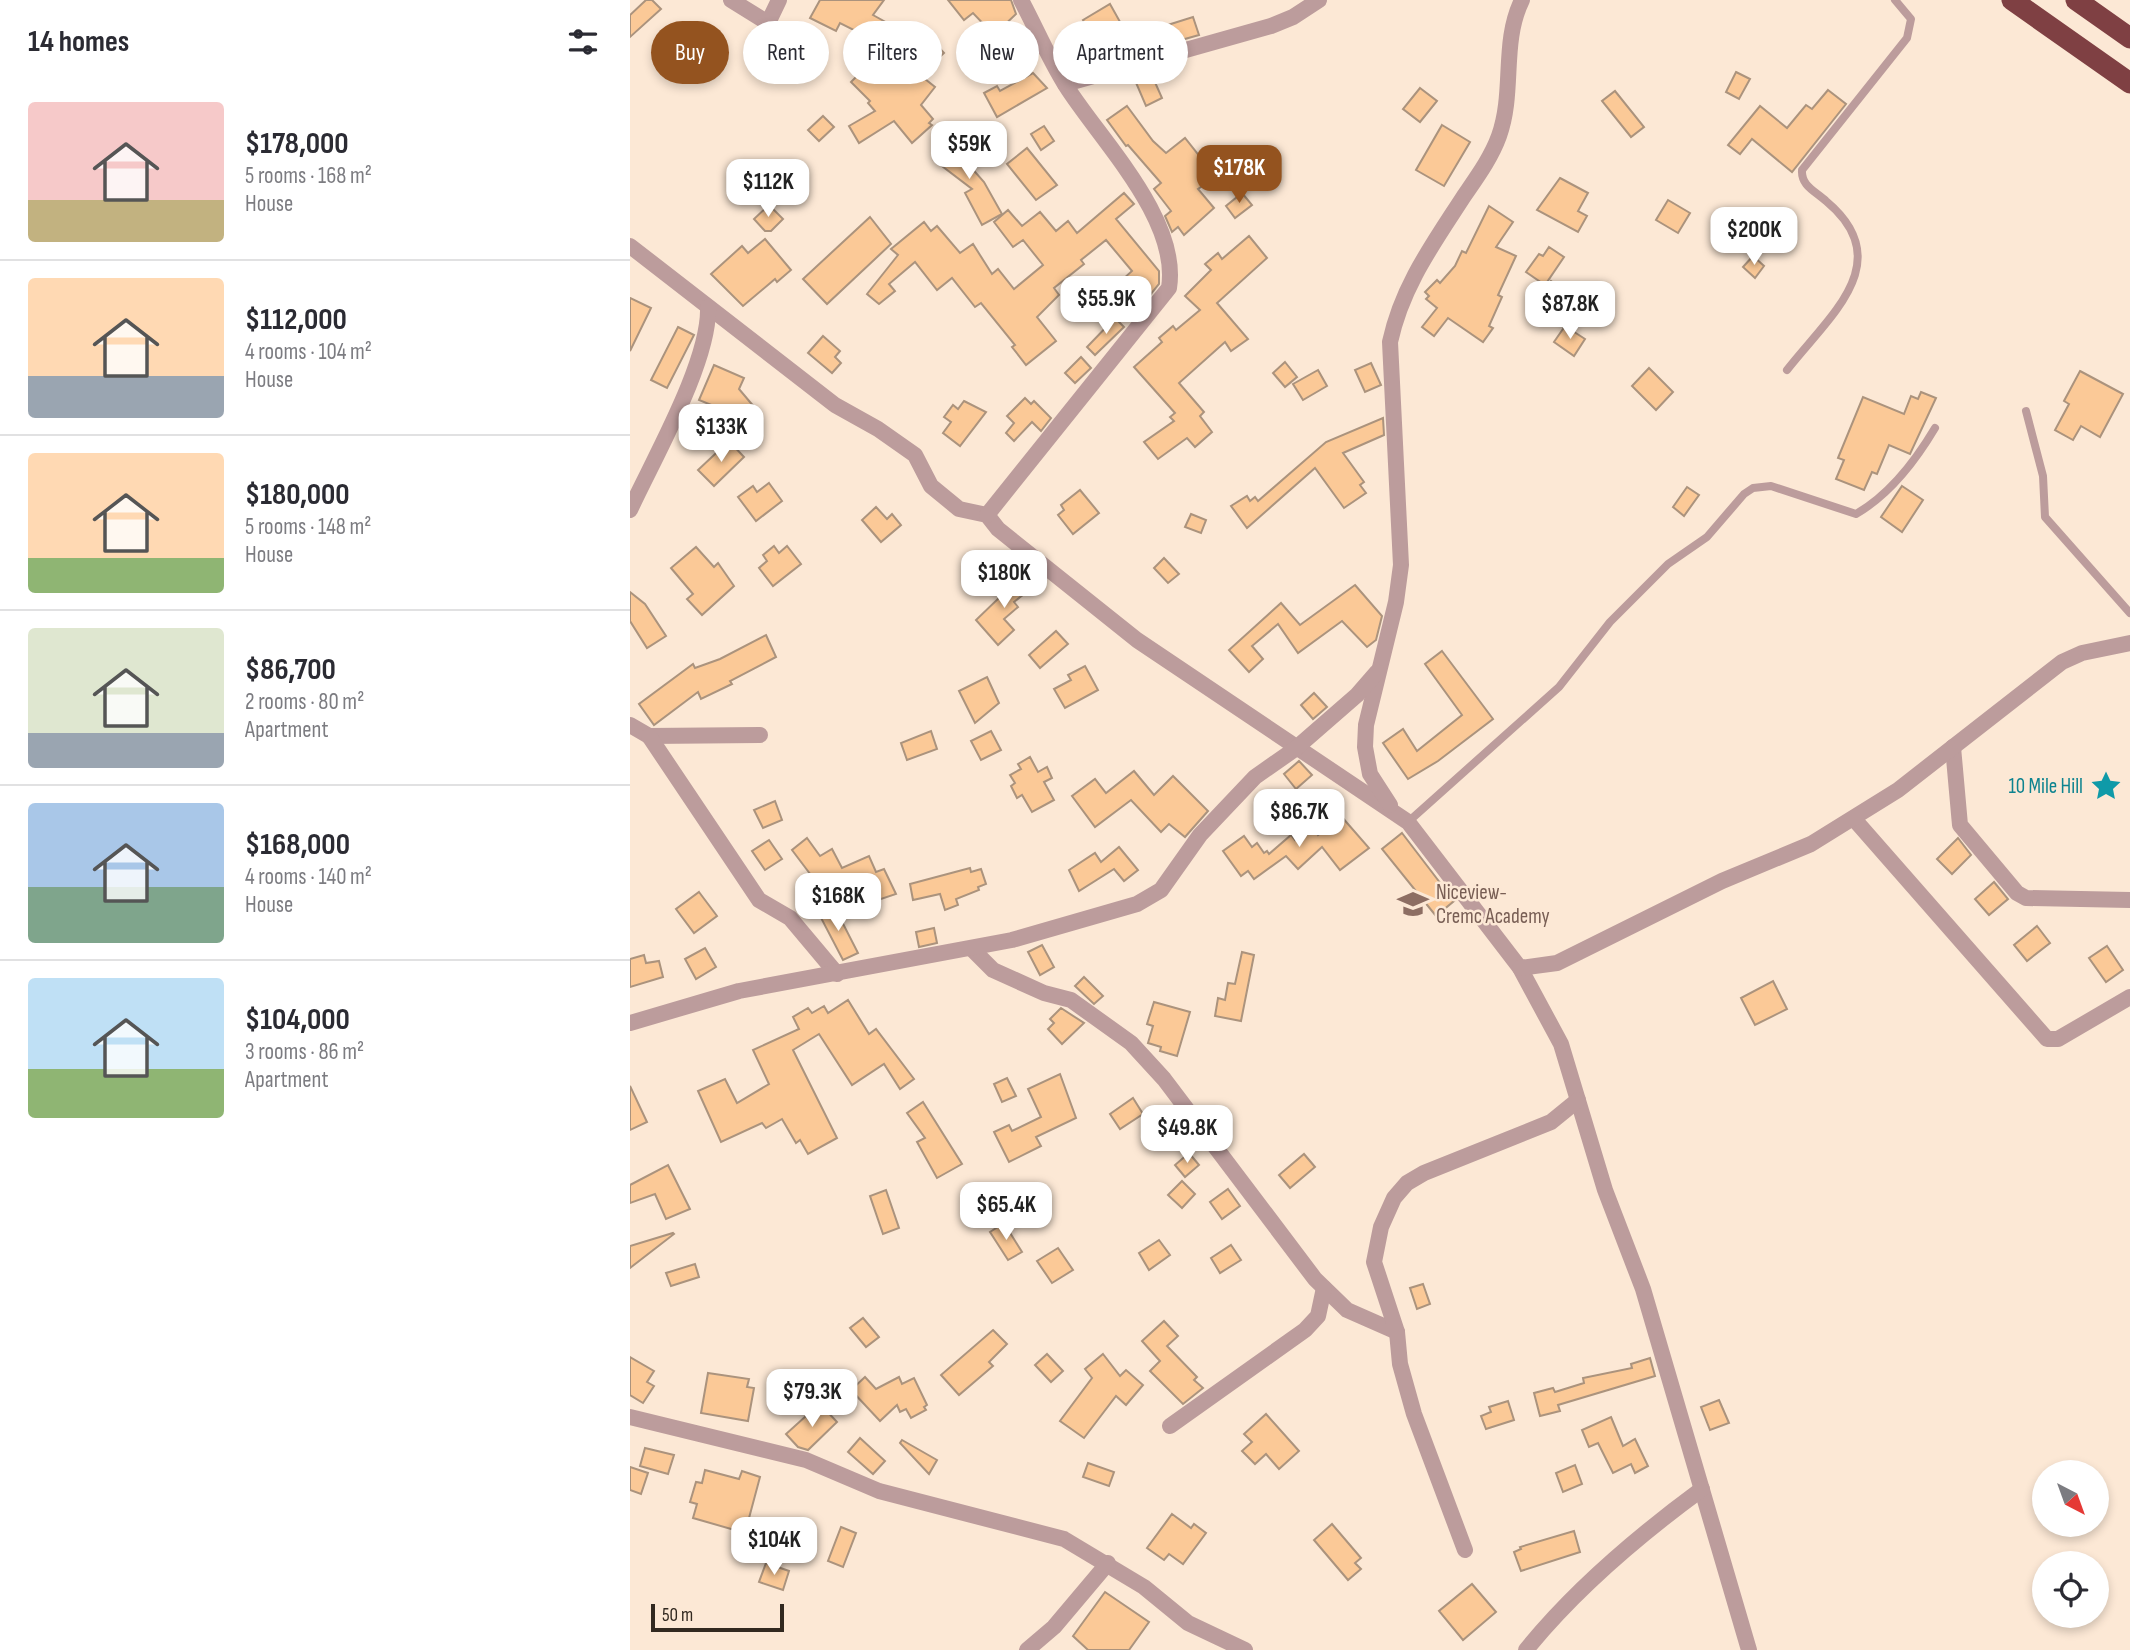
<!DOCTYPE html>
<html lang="en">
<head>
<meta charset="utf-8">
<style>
  :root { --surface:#fff; --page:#f7f7f7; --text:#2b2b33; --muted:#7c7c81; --line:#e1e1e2; --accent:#94531f }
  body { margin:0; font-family:"Sofia Sans Condensed",sans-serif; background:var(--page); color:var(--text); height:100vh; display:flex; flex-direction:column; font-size:26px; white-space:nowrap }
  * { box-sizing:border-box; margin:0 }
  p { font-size:23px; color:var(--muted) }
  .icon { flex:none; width:38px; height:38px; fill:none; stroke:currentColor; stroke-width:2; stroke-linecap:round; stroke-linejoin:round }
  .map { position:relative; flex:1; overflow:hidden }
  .drawer { display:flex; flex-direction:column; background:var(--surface); width:630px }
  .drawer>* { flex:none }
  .hud { position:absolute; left:21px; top:21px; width:665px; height:63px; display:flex; gap:14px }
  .needle { width:46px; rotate:139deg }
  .fabs { position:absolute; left:1402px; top:1460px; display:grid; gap:14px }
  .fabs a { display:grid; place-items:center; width:77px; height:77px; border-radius:50%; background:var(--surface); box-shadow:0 4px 10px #0003; font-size:35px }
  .scale { position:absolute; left:21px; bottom:18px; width:133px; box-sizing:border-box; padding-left:7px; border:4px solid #322920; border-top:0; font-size:19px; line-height:24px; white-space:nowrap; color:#322920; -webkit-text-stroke:5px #fce8d5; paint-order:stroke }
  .price { position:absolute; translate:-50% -60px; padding:0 16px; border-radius:14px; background:#fff; color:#222; font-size:23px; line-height:46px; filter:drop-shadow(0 2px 4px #0008) }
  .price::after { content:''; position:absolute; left:50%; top:42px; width:21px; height:16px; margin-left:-10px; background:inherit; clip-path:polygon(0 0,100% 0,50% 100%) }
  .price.selected { background:var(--accent); color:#fff }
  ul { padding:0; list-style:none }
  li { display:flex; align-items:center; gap:21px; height:175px; padding:0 28px }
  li+li { border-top:2px solid var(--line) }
  li span { display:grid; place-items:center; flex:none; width:196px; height:140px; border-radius:7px; color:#555 }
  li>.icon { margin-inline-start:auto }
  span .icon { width:84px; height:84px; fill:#fffc; stroke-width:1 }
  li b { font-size:30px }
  h2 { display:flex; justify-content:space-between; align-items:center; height:84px; padding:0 28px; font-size:30px }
  .chip { padding:0 24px; border-radius:32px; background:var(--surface); box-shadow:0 4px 10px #0003; font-size:24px; line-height:63px }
  .chip.selected { background:var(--accent); color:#fff }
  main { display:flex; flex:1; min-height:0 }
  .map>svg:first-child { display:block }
  .building { fill:#fbc997; stroke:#ab937d; stroke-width:2 }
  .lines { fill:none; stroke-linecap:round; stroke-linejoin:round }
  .lane { stroke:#bc9c9c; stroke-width:8 }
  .street { stroke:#bc9c9c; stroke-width:16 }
  .highway { stroke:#7f4043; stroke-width:21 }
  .labels { text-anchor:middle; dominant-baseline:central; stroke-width:5; stroke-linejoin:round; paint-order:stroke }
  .culture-label { font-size:21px; fill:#0d838f; stroke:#fce8d5; text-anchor:end }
  .education-label { font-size:21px; fill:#785e54; stroke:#fce8d5; text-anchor:start }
</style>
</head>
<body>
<main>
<section class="drawer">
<h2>14 homes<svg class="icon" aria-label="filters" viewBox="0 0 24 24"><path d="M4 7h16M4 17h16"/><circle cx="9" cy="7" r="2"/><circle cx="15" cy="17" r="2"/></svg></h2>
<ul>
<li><span style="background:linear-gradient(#f6c9c9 70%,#c2b280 0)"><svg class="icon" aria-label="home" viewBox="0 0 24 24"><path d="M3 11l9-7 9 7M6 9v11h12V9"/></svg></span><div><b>$178,000</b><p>5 rooms · 168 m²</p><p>House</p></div></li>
<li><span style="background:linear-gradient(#ffd9b3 70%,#9aa5b1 0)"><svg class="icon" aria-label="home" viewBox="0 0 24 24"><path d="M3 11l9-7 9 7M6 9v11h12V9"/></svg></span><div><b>$112,000</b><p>4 rooms · 104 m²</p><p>House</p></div></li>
<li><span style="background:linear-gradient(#ffd9b3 75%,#8fb573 0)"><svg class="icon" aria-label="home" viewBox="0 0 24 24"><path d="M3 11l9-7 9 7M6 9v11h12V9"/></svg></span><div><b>$180,000</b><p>5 rooms · 148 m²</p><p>House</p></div></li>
<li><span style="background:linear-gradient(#dfe7d0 75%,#9aa5b1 0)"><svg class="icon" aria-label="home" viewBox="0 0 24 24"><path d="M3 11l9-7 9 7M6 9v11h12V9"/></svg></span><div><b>$86,700</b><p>2 rooms · 80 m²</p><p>Apartment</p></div></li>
<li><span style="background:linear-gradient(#a9c7e8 60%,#7fa58c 0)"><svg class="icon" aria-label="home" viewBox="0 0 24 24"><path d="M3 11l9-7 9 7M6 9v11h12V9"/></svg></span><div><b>$168,000</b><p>4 rooms · 140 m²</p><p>House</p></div></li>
<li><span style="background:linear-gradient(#bfe0f5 65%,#8fb573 0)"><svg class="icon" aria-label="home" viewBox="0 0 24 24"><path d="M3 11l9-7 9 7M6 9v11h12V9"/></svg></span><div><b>$104,000</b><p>3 rooms · 86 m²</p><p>Apartment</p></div></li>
</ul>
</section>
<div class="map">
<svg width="1500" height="1650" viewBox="0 0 1500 1650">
  <rect width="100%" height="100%" fill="#fce8d5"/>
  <!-- building -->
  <g class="building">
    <path d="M16,0H22L31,9L0,37V15Z"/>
    <path d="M190,0H254L243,15L261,25L259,28L278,50L283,46L285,49L299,37L314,53L290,75L305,87L291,105L303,119L299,123L302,125L282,143L264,121L229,143L219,126L245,111L238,103L240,101L221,82L228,75L221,69L244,40L210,23L206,31L180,18Z"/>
    <path d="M318,0H381L386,14L364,35L343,13L334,20Z"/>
    <path d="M480,4L494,29L467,44L453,20Z"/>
    <path d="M563,17L569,35L530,46L525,29Z"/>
    <path d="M460,50L468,64L444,71L439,63Z"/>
    <path d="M520,71L532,98L516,106L504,78Z"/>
    <path d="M1106,72L1120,79L1109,99L1096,92Z"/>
    <path d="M403,73L417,88L367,117L354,93L367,86L370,91Z"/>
    <path d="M790,88L807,101L790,122L773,109Z"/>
    <path d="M1198,90L1216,104L1162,172L1122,139L1110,154L1098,145L1130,106L1157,128L1176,105L1182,109Z"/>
    <path d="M985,91L1014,127L1001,137L972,101Z"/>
    <path d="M497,106L523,141L536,153L555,138L575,163L587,154L597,170L568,189L584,208L554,235L548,227L542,232L535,216L541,211L524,189L531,183L498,145L496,146L477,120Z"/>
    <path d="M193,116L204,127L189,141L178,130Z"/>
    <path d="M812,125L840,142L814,186L786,170Z"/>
    <path d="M414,126L424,141L411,150L401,134Z"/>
    <path d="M319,138L336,150L331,156L354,182L372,214L352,225L335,193L342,189L304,160Z"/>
    <path d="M397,148L427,185L406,200L377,164Z"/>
    <path d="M930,178L958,193L948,211L957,216L948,232L907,210Z"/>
    <path d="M494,193L504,204L486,219L529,271V284L512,305L492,280L502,271L476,240L451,260L454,264L424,288L429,295L407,317L426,341L396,365L382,347L385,345L351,303L345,307L322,278L307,290L285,262L259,284L265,291L249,304L237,294L268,255L261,249L294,222L301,231L307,226L330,253L343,244L362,274L368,269L384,289L413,265L393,240L383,247L364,222L378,210L392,226L410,212L426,231L438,221L447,233Z"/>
    <path d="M612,193L622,205L605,218L596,206Z"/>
    <path d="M1038,200L1060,213L1048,233L1026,220Z"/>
    <path d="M139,205L153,219L141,231H135L124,219Z"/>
    <path d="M859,206L883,222L866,247L886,256L868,295L872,297L859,326L863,328L853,342L818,318L804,336L792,327L807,308L796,299L799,296L795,292L807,280L810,283L825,266L832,251L836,253Z"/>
    <path d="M240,217L261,244L197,304L173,279Z"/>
    <path d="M619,236L637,258L587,303L618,339L601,351L595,342L549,383L574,412L570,416L582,432L565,447L557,438L528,459L514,442L544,421L540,417L545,413L504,367L532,342L529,338L543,326L546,330L570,310L555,296L581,270L575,264L588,253L592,259Z"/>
    <path d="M135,239L161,270L147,282L145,279L113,306L81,274L112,246L118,253Z"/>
    <path d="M919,247L934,257L915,285L896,272L909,254L913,256Z"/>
    <path d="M1123,256L1134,266L1125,278L1113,267Z"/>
    <path d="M921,281L942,296L934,307L913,293Z"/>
    <path d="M0,298L21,308L0,351Z"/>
    <path d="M485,318L494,327L465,355L457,347Z"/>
    <path d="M935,326L955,339L944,356L924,342Z"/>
    <path d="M48,327L64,335L37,388L21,380Z"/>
    <path d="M193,336L210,351L205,357L211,363L202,373L178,353Z"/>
    <path d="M451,357L461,368L445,383L435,373Z"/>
    <path d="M655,362L667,377L655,387L643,373Z"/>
    <path d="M741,363L751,385L735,392L725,370Z"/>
    <path d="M84,365L114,378L109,389L125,408L113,418L69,400Z"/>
    <path d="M1019,368L1043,392L1026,410L1002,386Z"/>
    <path d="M688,370L697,386L673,400L663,384Z"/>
    <path d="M1450,371L1493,394L1470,437L1451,426L1443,440L1425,430L1439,404L1434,401Z"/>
    <path d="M1291,392L1306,398L1280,454L1259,445L1247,474L1242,472L1234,490L1206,479L1214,460L1208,458L1233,397L1274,414L1281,396L1288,399Z"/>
    <path d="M395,398L401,404L404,401L421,418L411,431L402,422L384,441L376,433L384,423L377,416Z"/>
    <path d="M334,401L356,412L330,446L313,433L321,422L314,417L323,405L328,409Z"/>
    <path d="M753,418L754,435L713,453L734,482L730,485L736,493L714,508L685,468L617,528L601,506L617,496L620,501L625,497L628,501L696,442Z"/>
    <path d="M99,441L114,457L84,486L68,470Z"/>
    <path d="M139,483L152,501L126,521L108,497L123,486L127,492Z"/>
    <path d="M1272,486L1293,500L1272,532L1251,517Z"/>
    <path d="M1057,487L1069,495L1054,516L1043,507Z"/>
    <path d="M450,490L469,513L443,534L428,515L434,510L431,505Z"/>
    <path d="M246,507L257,519L262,514L271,525L251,542L232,520Z"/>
    <path d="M561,514L576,520L571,533L555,527Z"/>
    <path d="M144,546L149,553L157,546L171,564L143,586L129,568L137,561L133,555Z"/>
    <path d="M66,547L84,567L88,563L104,586L72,615L57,599L63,594L41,568Z"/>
    <path d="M534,558L549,574L538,583L524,568Z"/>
    <path d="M395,573L405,585L384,602L388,607L374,619L384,630L368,645L346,620Z"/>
    <path d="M725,585L752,616L746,640L737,647L712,621L668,653L648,624L622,646L633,659L619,672L599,650L651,603L670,625Z"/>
    <path d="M0,592L15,604L36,636L17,648L0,621Z"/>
    <path d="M426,631L438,644L410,668L399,655Z"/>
    <path d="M136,635L146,657L100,681L102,684L71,699L68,692L24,725L9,704L63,664L65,668L90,659Z"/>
    <path d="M812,651L863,719L808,761L778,779L753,743L773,729L787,751L832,715L795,664Z"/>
    <path d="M455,666L468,690L435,708L424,689L441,680L438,675Z"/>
    <path d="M357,677L369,703L345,723L329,691Z"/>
    <path d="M684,693L697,707L683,719L671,705Z"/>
    <path d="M301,731L307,749L277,760L271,743Z"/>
    <path d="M361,731L371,750L351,760L341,741Z"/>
    <path d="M400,757L408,772L417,767L422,778L414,782L424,800L402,812L392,795L387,798L381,786L385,783L380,775L391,769L388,764Z"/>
    <path d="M669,761L682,775L666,789L654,774Z"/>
    <path d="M504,771L524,795L543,776L578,811L555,837L539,824L531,832L501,800L465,827L442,796L465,779L476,793Z"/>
    <path d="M145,801L152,820L133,828L124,810Z"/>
    <path d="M711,816L739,848L710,870L692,847L668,869L656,856L624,879L618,871L611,876L593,851L614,836L622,847L627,843L634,853L637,851L639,854L661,835L665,840L681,826L688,835Z"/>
    <path d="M772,833L824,901L806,916L752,849Z"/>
    <path d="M177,838L190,856L202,849L212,868L239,856L246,872L254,869L266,894L212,912L196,879L187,883L162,850Z"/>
    <path d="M1328,838L1341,855L1322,874L1307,859Z"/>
    <path d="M139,840L152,859L135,870L122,851Z"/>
    <path d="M489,847L508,870L494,881L484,869L449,891L439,870L465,853L471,862Z"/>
    <path d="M340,868L341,872L351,869L356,884L348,887L349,890L326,899L328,905L315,910L310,894L283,900L280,884Z"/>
    <path d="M1364,882L1378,899L1359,915L1345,899Z"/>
    <path d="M69,892L87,916L64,933L46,909Z"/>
    <path d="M204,906L228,953L213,960L189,914Z"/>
    <path d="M1407,926L1420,943L1397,961L1384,945Z"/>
    <path d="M304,928L307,943L289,947L286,932Z"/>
    <path d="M412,945L424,967L410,975L398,952Z"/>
    <path d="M1477,946L1493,970L1476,982L1459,958Z"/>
    <path d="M75,948L86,967L66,979L55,959Z"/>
    <path d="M612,952L624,955L611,1021L585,1016L588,998L595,1000L598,983L605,984Z"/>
    <path d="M14,955L16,963L29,961L33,977L0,987V959Z"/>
    <path d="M454,977L473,996L464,1004L445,986Z"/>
    <path d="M1143,981L1157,1009L1125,1025L1111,998Z"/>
    <path d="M218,1000L239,1034L246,1029L284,1079L270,1089L254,1064L222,1085L189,1034L163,1050L207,1138L178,1154L170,1140L166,1143L152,1119L136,1128L132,1123L91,1142L68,1091L95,1079L107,1103L139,1084L123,1050L169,1029L163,1017L178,1008L182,1013L194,1006L198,1013Z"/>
    <path d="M524,1002L560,1012L547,1056L530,1051L531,1047L518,1043L523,1026L517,1024Z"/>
    <path d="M431,1008L454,1023L432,1044L418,1029L424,1023L420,1019Z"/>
    <path d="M430,1074L446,1118L406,1137L411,1146L379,1162L364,1132L379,1125L382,1131L411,1117L398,1089Z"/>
    <path d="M377,1078L386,1096L372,1102L364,1084Z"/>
    <path d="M0,1086L17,1122L0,1130Z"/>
    <path d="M503,1098L513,1114L490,1129L480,1114Z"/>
    <path d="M293,1102L332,1164L307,1178L287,1142L295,1138L277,1113Z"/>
    <path d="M559,1153L569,1165L555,1177L545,1165Z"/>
    <path d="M674,1154L685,1167L660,1188L649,1175Z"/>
    <path d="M38,1165L60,1209L36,1219L25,1194L0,1203V1185Z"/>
    <path d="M552,1181L565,1194L552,1208L538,1195Z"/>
    <path d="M598,1189L610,1206L592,1219L580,1202Z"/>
    <path d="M256,1190L269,1228L253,1234L240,1196Z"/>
    <path d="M374,1223L392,1252L378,1260L360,1232Z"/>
    <path d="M43,1233L44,1234L0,1268V1246Z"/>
    <path d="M529,1240L540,1255L519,1270L509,1253Z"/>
    <path d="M601,1245L611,1260L590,1273L581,1258Z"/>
    <path d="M428,1248L443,1270L422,1283L407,1261Z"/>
    <path d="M65,1264L69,1277L41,1286L36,1273Z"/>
    <path d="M793,1284L800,1304L787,1309L780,1288Z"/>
    <path d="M233,1318L249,1337L236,1347L220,1328Z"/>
    <path d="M534,1321L548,1336L537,1346L567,1377L564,1380L573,1388L553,1404L520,1371L530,1361L512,1341Z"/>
    <path d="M363,1330L377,1344L359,1362L363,1366L329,1395L311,1375Z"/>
    <path d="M417,1354L433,1371L421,1382L405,1365Z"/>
    <path d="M473,1354L490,1376L496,1370L513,1385L496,1405L486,1396L454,1438L430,1421L462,1378L455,1369Z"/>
    <path d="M0,1357L24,1371L17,1382L24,1386L13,1403L0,1395Z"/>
    <path d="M1020,1358L1025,1376L928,1405L930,1411L910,1416L904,1393L923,1388L925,1392L954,1383L953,1378L1002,1368L1001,1364Z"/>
    <path d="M78,1373L119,1379L117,1387L124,1388L118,1421L71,1413Z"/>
    <path d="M235,1377L246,1389L269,1377L272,1384L284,1378L297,1405L294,1407L296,1410L281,1418L276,1409L270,1412L267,1405L250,1421L221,1390Z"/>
    <path d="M1089,1400L1099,1423L1080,1430L1071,1407Z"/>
    <path d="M878,1401L884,1420L856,1429L851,1416L861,1412L859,1407Z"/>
    <path d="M193,1407L207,1422L178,1450L168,1447L156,1434L176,1416L179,1420Z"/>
    <path d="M636,1414L669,1451L649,1469L636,1454L625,1464L612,1451L622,1442L614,1434Z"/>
    <path d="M981,1417L993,1446L1005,1439L1018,1466L1005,1473L1001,1464L983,1473L968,1443L959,1447L952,1430Z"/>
    <path d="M230,1438L255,1461L243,1474L218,1452Z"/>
    <path d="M272,1440L307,1460L299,1474L270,1443Z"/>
    <path d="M15,1448L44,1455L38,1474L10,1466Z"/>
    <path d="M458,1463L484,1472L479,1486L453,1477Z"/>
    <path d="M945,1465L952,1484L933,1492L926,1473Z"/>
    <path d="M0,1467L18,1473L11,1494L0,1490Z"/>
    <path d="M75,1470L109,1479L112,1471L130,1477L115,1533L63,1518L67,1504L60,1502L66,1482L72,1483Z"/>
    <path d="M542,1514L561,1528L564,1524L576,1533L553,1564L539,1554L534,1560L517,1548Z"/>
    <path d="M702,1524L731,1558L725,1563L731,1569L718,1580L684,1540Z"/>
    <path d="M161,1525L175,1528L166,1559L152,1556Z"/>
    <path d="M211,1527L226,1533L213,1567L198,1561Z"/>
    <path d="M944,1531L950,1552L891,1571L884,1552L891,1549L890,1547Z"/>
    <path d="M136,1563L159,1571L153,1590L129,1582Z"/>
    <path d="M842,1584L866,1612L833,1640L809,1611Z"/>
    <path d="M475,1592L519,1622L499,1650H458L443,1636Z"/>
  </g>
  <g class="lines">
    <!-- lane -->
    <g class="lane">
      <path d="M1157,370C1199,316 1269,262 1196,201C1185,191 1171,186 1172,170L1277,38L1281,19L1265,0"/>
      <path d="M1396,411L1413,476L1415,517L1500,613"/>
      <path d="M778,822L929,687L980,622L1038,564L1077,537L1114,494L1123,488L1141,486L1226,514C1259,495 1286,460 1305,428"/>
    </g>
    <!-- street -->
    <g class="street">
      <path d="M101,0L138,23L149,0"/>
      <path d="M435,84L641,26L663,17L689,0"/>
      <path d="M0,246L205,405L248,429L285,455L301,486L329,509L357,515L368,529L507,640L778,822L890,968L931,1044L975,1190L1013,1289L1119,1650"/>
      <path d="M0,510C24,458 80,361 78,307"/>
      <path d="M357,515L539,288C550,219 471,141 436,86C419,59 406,28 391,0"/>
      <path d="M0,725L19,736L130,735"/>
      <path d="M19,736L129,900L160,918L207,974"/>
      <path d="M1323,747L1330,825L1387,893L1396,898L1500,900"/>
      <path d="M760,805L740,774L735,747L736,725L766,602L771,565L760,342C772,286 803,244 834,196C847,177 861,158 869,136C885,91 871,43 892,0"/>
      <path d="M1224,819L1417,1039H1428L1500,997"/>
      <path d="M342,949L363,970L414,993L441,1000L501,1043L534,1079L685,1279L717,1310L767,1332"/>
      <path d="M890,968L927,963L1092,881L1181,844L1268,790L1432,662L1452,653L1500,643"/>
      <path d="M0,1023L109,991L382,940L507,904L531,890L570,835L625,777L665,749L727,695L747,672"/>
      <path d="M0,1417L176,1460L249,1491L434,1539L514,1587L558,1623L615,1650"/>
      <path d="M540,1426L675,1330L688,1316L694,1288"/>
      <path d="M835,1550L784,1414L770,1364L767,1332L744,1262L751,1227L764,1198L777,1183L794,1173L921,1122L948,1100"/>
      <path d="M397,1650L424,1627L478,1563"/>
      <path d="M896,1650C946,1588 1008,1536 1072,1489"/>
    </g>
    <!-- highway -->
    <g class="highway">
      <path d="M1382,0L1500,83"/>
      <path d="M1446,0L1500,38"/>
    </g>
  </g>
  <!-- icons -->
  <defs>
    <g id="sight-bare" transform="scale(2.415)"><path d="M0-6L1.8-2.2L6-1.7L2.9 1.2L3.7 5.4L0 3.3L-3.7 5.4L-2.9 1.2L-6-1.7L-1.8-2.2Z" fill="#0f9aa8" stroke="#fce8d5" stroke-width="2.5" paint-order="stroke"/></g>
    <g id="school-bare" transform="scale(2.415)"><path d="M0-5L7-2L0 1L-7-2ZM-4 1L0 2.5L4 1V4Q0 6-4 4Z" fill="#8d6e63" stroke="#fce8d5" stroke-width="2.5" paint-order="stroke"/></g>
  </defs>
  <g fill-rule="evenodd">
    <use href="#sight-bare" x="1476" y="786"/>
    <use href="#school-bare" x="783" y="904"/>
  </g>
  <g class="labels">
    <!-- culture labels -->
    <g class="culture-label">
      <text x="1453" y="786">10 Mile Hill</text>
    </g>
    <!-- education labels -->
    <g class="education-label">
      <text x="806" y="892">Niceview-<tspan x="806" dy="24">Cremc Academy</tspan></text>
    </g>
  </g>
</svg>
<div class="fabs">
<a><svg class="needle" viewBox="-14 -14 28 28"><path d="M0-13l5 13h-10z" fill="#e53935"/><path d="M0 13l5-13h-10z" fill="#7c7c81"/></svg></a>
<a><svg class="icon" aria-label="locate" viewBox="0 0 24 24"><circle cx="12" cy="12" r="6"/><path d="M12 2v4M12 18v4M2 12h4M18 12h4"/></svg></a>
</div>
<div class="scale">50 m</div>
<b class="price" style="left:339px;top:181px">$59K</b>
<b class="price selected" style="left:609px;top:205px">$178K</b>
<b class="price" style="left:138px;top:219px">$112K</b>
<b class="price" style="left:1124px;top:267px">$200K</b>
<b class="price" style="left:476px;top:336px">$55.9K</b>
<b class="price" style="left:940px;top:341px">$87.8K</b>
<b class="price" style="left:91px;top:464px">$133K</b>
<b class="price" style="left:374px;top:610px">$180K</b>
<b class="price" style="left:669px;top:849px">$86.7K</b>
<b class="price" style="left:208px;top:933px">$168K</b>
<b class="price" style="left:557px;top:1165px">$49.8K</b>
<b class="price" style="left:376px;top:1242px">$65.4K</b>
<b class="price" style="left:182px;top:1429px">$79.3K</b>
<b class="price" style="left:144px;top:1577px">$104K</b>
<div class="hud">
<a class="chip selected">Buy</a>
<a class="chip">Rent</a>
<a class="chip">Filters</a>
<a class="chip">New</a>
<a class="chip">Apartment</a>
</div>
</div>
</main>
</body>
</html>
